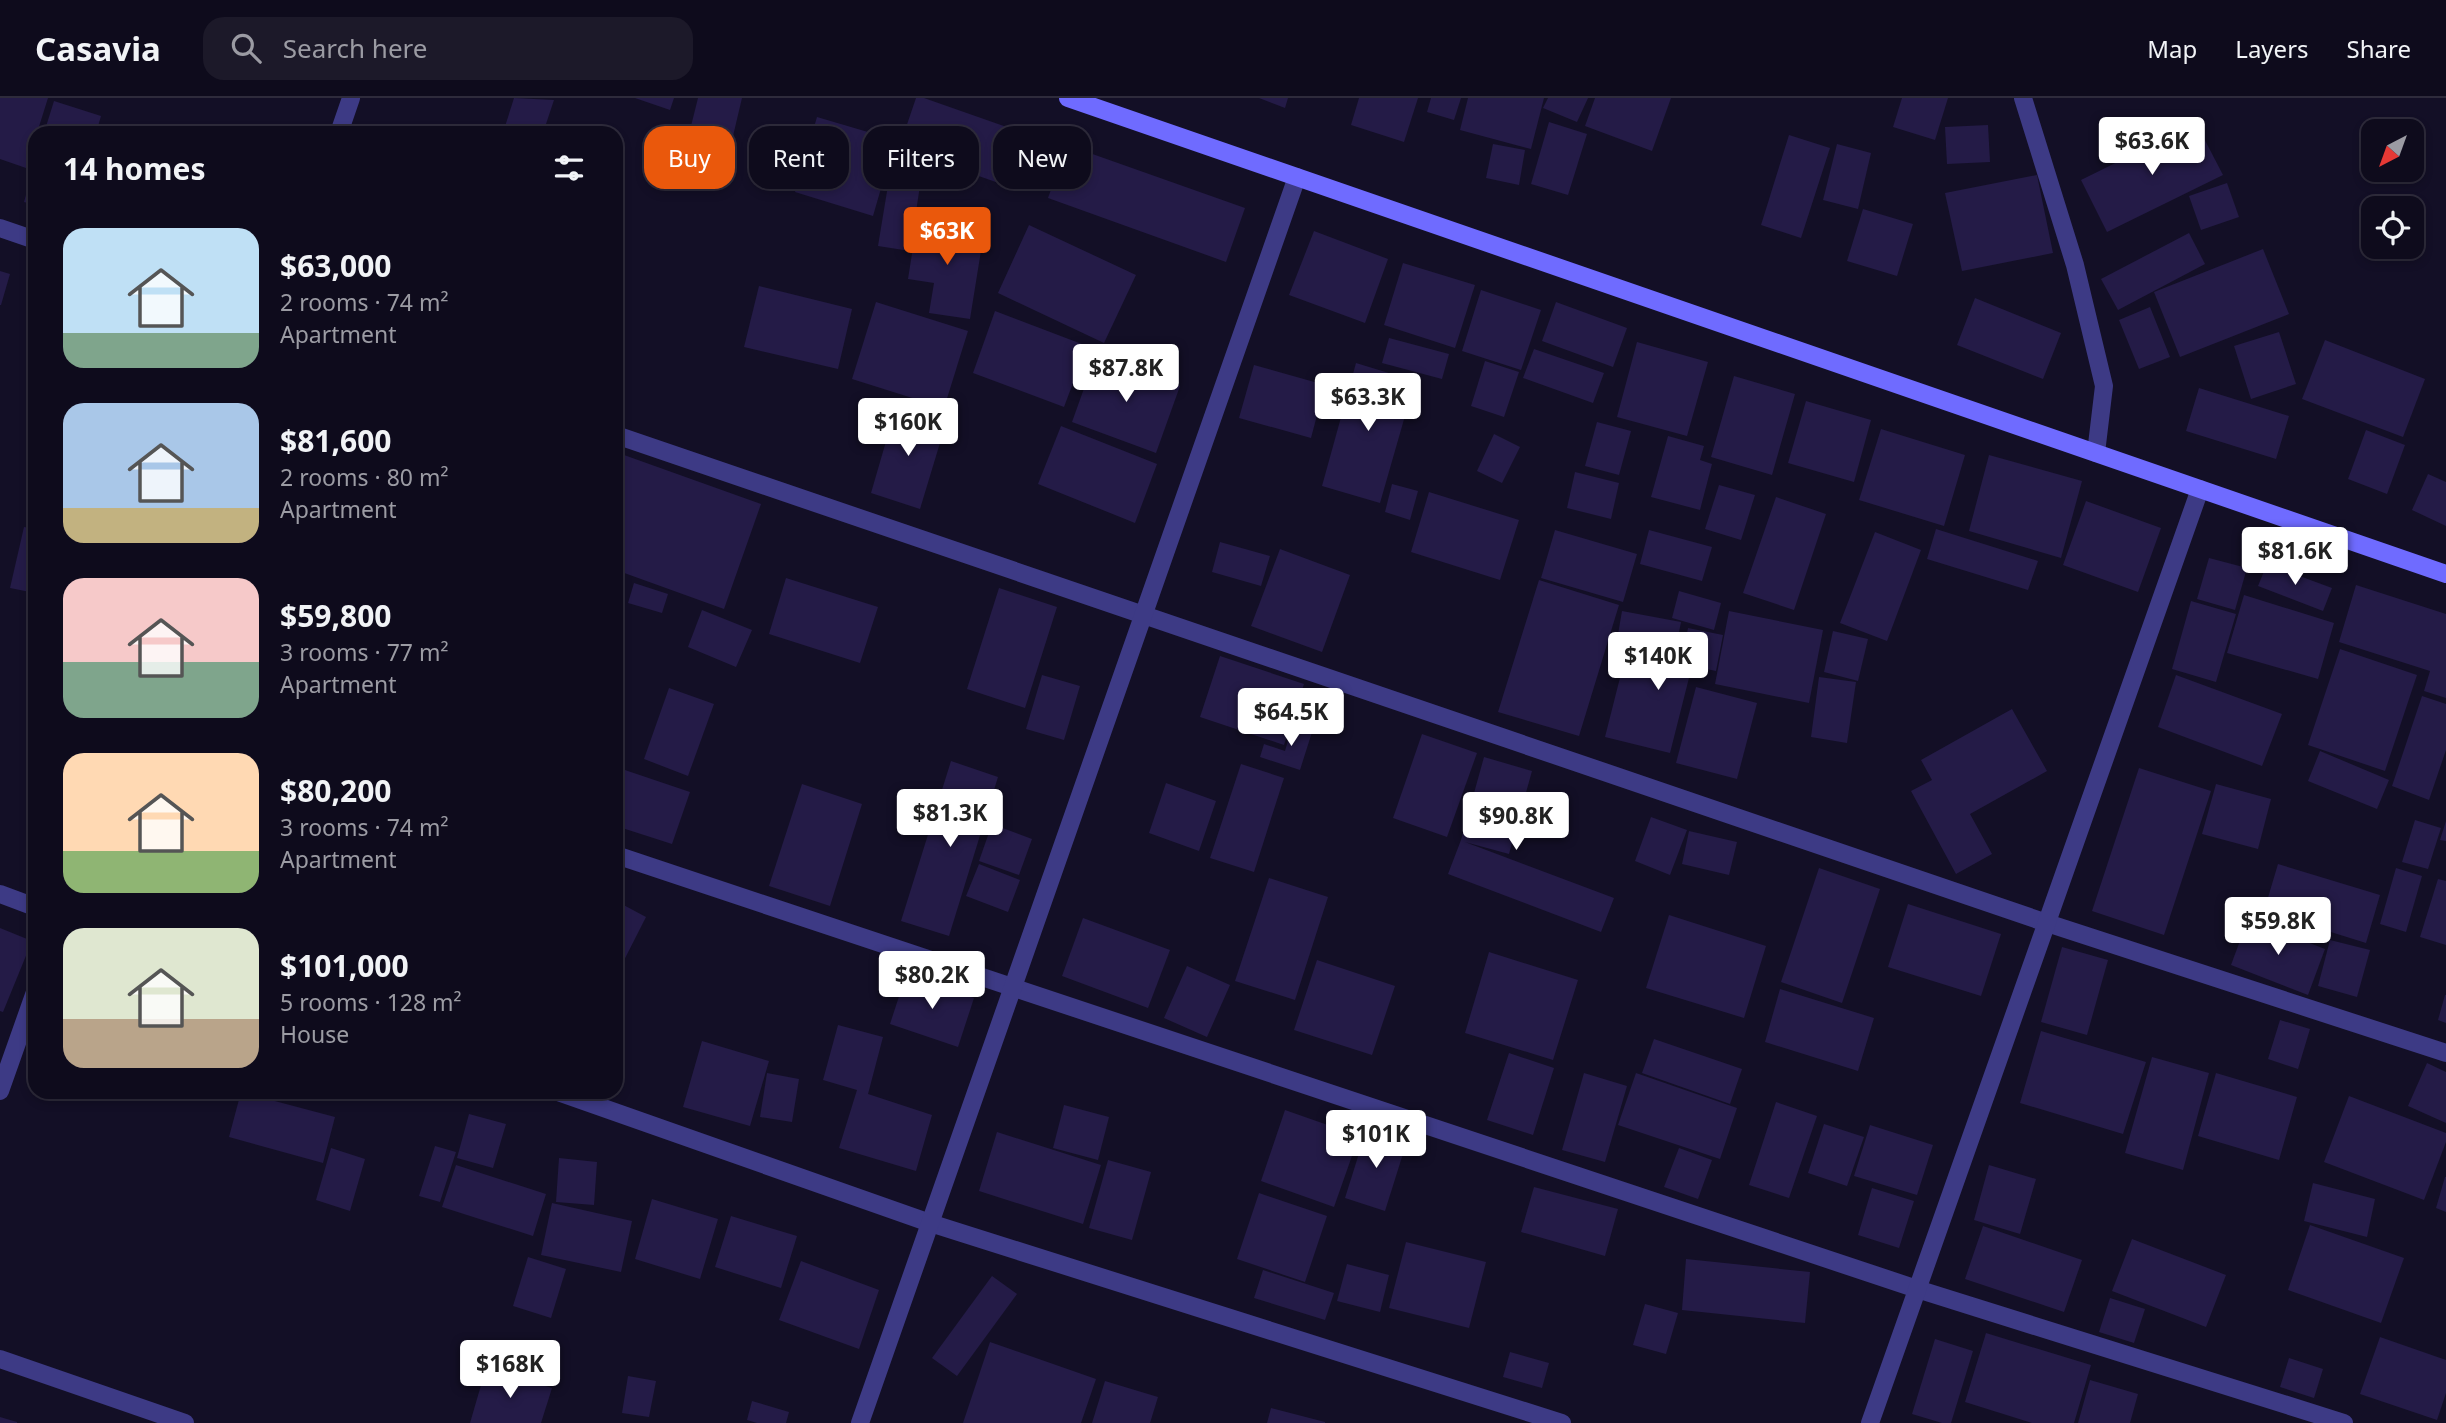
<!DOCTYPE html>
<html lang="en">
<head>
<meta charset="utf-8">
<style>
  :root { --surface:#0e0b1c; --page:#1c1929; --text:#f1f3f6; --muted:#9b9ba3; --line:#2e2b3b; --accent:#ea580c }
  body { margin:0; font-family:"Noto Sans",sans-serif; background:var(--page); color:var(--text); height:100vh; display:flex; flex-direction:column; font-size:26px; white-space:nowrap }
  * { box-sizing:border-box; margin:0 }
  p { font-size:23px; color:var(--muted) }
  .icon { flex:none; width:38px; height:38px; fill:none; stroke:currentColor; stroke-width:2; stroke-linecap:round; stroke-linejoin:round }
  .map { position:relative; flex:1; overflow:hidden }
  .drawer { position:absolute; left:28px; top:28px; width:595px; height:973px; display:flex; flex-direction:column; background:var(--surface); border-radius:21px; box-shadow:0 4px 10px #0003,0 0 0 2px var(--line) }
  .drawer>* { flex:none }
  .hud { position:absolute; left:644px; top:28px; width:665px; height:63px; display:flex; gap:14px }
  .needle { width:46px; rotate:221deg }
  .buttons { position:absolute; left:2361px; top:21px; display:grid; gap:14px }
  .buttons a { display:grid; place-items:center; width:63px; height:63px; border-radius:14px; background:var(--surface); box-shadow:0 4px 10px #0003,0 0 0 2px var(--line); font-size:35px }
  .price { position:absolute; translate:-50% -60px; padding:0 16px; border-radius:7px; background:#fff; color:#222; font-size:23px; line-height:46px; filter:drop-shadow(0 2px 4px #0008) }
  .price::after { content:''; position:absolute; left:50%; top:42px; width:21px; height:16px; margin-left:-10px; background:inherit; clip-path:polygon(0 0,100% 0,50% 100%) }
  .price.active { background:var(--accent); color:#fff }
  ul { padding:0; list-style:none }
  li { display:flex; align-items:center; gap:21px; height:175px; padding:0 35px }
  li span { display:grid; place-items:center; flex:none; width:196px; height:140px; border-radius:21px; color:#555 }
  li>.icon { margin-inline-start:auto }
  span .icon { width:84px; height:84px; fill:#fffc; stroke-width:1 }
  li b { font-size:30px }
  h2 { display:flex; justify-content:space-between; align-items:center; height:84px; padding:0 35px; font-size:30px }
  .chip { padding:0 24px; border-radius:21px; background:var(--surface); box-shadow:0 4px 10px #0003,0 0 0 2px var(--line); font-size:24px; line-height:63px }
  .chip.active { background:var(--accent); color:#fff }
  header { display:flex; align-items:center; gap:42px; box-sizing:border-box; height:98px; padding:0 35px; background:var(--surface); border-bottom:2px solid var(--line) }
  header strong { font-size:33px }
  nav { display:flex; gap:38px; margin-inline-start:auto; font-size:24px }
  .search { width:490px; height:63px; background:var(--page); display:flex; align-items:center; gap:18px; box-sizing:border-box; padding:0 24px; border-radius:21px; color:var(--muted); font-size:26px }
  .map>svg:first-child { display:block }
  .building { fill:#241b47 }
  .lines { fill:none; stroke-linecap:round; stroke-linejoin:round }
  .minor { stroke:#3d3a85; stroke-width:18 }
  .secondary { stroke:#6f6bff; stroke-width:18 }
</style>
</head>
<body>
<header>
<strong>Casavia</strong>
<div class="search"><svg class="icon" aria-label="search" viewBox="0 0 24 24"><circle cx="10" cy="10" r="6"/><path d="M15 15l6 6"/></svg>Search here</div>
<nav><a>Map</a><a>Layers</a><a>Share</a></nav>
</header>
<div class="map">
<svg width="2446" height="1325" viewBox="0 0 2446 1325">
  <rect width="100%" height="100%" fill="#130f26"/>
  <!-- building -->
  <g class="building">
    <path d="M0,0H48L37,35H35L26,70L0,61Z"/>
    <path d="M514,0L554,2L543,35H503Z"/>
    <path d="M635,0H674L670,12Z"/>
    <path d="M698,0H742L729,55L687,44Z"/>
    <path d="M916,0H924L1029,37L1010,89L899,50Z"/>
    <path d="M1259,0H1288L1285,10Z"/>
    <path d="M1359,0H1418L1404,44L1351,27Z"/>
    <path d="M1431,0H1461L1454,22L1427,14Z"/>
    <path d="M1468,0H1544L1531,51L1460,32Z"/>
    <path d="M1548,0H1588L1577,24L1543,10Z"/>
    <path d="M1595,0H1671L1652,53L1585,28Z"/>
    <path d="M1902,0H1948L1935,42L1893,29Z"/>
    <path d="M54,3L101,18L96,35H44Z"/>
    <path d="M817,19L895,42L873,118L795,94Z"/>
    <path d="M1549,24L1587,36L1568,97L1531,86Z"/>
    <path d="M2196,25L2223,77L2107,134L2081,82Z"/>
    <path d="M1988,27L1990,64L1947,66L1945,29Z"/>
    <path d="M1789,37L1830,50L1801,140L1761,127Z"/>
    <path d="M1493,46L1525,52L1519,87L1486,80Z"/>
    <path d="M1837,46L1871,55L1858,111L1823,102Z"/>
    <path d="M1067,47L1245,110L1226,164L1048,100Z"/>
    <path d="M892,63L923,68L910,153L878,148Z"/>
    <path d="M34,69H35V107L24,104Z"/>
    <path d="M2037,77L2053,155L1962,173L1945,95Z"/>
    <path d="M2227,85L2239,119L2201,132L2189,98Z"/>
    <path d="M1863,111L1913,126L1897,178L1847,163Z"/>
    <path d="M917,124L984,134L970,221L929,215L934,185L908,181Z"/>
    <path d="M1029,127L1136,177L1104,245L998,195Z"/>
    <path d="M1314,133L1388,161L1365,225L1289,197Z"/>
    <path d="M2189,135L2205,166L2118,212L2101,181Z"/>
    <path d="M2263,151L2289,216L2180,259L2154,194Z"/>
    <path d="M1403,165L1475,187L1455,250L1384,227Z"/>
    <path d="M0,173L10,176L1,207H0Z"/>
    <path d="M759,188L852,211L838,271L744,249Z"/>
    <path d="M1481,192L1541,212L1521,272L1462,253Z"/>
    <path d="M1975,200L2061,235L2043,281L1957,247Z"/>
    <path d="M876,204L968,233L944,310L852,281Z"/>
    <path d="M1556,204L1627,230L1613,269L1542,243Z"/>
    <path d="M2150,209L2170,259L2139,271L2119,222Z"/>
    <path d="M995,213L1087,248L1064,309L973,275Z"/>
    <path d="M2279,234L2296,286L2251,301L2234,248Z"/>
    <path d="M1389,240L1449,256L1442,281L1382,265Z"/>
    <path d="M2325,242L2425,281L2403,339L2302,301Z"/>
    <path d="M1637,244L1708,264L1687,338L1617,319Z"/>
    <path d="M1534,251L1604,275L1593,305L1523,280Z"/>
    <path d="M1096,257L1180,288L1156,355L1072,324Z"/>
    <path d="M1485,263L1519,274L1504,319L1471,308Z"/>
    <path d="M1356,265L1415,283L1380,405L1322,388Z"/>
    <path d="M1254,267L1325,287L1311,340L1239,320Z"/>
    <path d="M1734,278L1795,296L1772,377L1711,359Z"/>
    <path d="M2199,290L2289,318L2276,361L2186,333Z"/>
    <path d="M1806,303L1871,322L1854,384L1788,365Z"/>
    <path d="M896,309L946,325L920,411L871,395Z"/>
    <path d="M1597,324L1631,333L1619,377L1585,368Z"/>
    <path d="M1061,328L1157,366L1135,425L1038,386Z"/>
    <path d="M1881,331L1965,357L1944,428L1859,402Z"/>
    <path d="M2366,332L2405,347L2387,396L2348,381Z"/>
    <path d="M1494,336L1520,349L1502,385L1477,373Z"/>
    <path d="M1668,338L1704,348L1700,362L1712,366L1700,412L1651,399Z"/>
    <path d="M624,357L761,406L724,511L616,472V380Z"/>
    <path d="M1989,357L2082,383L2061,460L1969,433Z"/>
    <path d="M1575,374L1619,385L1611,421L1567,410Z"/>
    <path d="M2428,376L2446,384V428L2412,412Z"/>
    <path d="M1392,386L1418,393L1410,422L1385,414Z"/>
    <path d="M1719,387L1755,397L1741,442L1705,431Z"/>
    <path d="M1429,394L1519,422L1500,482L1411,454Z"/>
    <path d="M1776,399L1826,416L1794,512L1743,495Z"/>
    <path d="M2086,403L2161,430L2138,494L2063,467Z"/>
    <path d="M24,429L35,431V495L10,490Z"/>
    <path d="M1936,431L2038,463L2028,492L1927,461Z"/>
    <path d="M1555,432L1637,456L1623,504L1541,480Z"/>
    <path d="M1649,432L1712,449L1702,483L1640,466Z"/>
    <path d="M1875,434L1921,452L1887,543L1840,525Z"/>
    <path d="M1220,444L1270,458L1261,488L1212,474Z"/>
    <path d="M1280,451L1350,477L1322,554L1251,528Z"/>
    <path d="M2209,460L2247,470L2235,512L2197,501Z"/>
    <path d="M2267,466L2332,490L2323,513L2258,488Z"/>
    <path d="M786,480L878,509L860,565L769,536Z"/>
    <path d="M1539,482L1619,507L1579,638L1498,614Z"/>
    <path d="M634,485L668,496L662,515L628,505Z"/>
    <path d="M2356,487L2446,516V600L2424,593L2430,573L2339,544Z"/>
    <path d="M999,490L1057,509L1025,610L967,591Z"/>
    <path d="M1679,493L1721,505L1714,532L1672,520Z"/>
    <path d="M2244,497L2334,525L2318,581L2227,555Z"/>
    <path d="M2191,503L2236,516L2216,584L2172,571Z"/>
    <path d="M702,512L752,532L736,569L688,549Z"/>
    <path d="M1622,513L1681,524L1674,560L1616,548Z"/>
    <path d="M1729,513L1823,532L1809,605L1715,586Z"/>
    <path d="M1688,530L1723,537L1716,573L1692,568L1670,655L1605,639L1627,552L1681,566Z"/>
    <path d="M1833,533L1868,541L1858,583L1824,574Z"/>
    <path d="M2340,551L2417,577L2385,673L2308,647Z"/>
    <path d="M1220,558L1304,586L1284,647L1200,619Z"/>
    <path d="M1042,577L1080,588L1064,642L1026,631Z"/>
    <path d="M2176,577L2282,616L2262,668L2158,629Z"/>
    <path d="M1819,579L1856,584L1847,645L1811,639Z"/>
    <path d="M1696,589L1757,605L1737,681L1676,665Z"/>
    <path d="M669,590L714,606L688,678L644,661Z"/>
    <path d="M2422,598L2446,606V652L2429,702L2392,688Z"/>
    <path d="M2012,611L2047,673L1970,716L1992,756L1956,776L1911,693L1932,682L1921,662Z"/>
    <path d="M1293,625L1313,631L1300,672L1260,659L1264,646L1285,653Z"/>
    <path d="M1422,636L1477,655L1447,739L1393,720Z"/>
    <path d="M2320,653L2389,682L2377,711L2308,683Z"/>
    <path d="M1484,659L1532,673L1509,756L1465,744L1614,800L1601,834L1448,776L1461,742Z"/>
    <path d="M951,663L998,679L949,838L901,823Z"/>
    <path d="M1241,666L1284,680L1254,774L1210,760Z"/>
    <path d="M616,669L690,694L672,746L616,728Z"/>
    <path d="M2139,670L2211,693L2164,837L2092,813Z"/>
    <path d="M1166,685L1216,703L1199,753L1149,735Z"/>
    <path d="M802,686L862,706L830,808L769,788Z"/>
    <path d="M2216,686L2271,701L2258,751L2202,736Z"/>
    <path d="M1651,719L1687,732L1670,777L1635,763Z"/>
    <path d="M2415,722L2441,730L2428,771L2402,764Z"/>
    <path d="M2446,723V743L2440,742Z"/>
    <path d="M992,726L1032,741L1019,777L979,763Z"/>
    <path d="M1689,733L1737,744L1729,777L1682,766Z"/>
    <path d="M979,766L1020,782L1008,814L966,798Z"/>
    <path d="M2278,766L2380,797L2366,845L2264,813Z"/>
    <path d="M1819,770L1880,791L1842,905L1781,884Z"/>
    <path d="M2396,770L2422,778L2406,834L2380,826Z"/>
    <path d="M1269,780L1328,799L1295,902L1235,883Z"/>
    <path d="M2438,781L2446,783V847L2420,839Z"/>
    <path d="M616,803L646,819L616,878Z"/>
    <path d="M1908,806L2001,836L1981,898L1888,869Z"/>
    <path d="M1669,817L1766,848L1744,920L1646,890Z"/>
    <path d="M1083,820L1170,852L1148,910L1062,878Z"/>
    <path d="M2248,821L2325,851L2308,897L2231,867Z"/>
    <path d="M0,830L32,843L3,914L0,913Z"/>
    <path d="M2330,842L2370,852L2357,899L2318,888Z"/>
    <path d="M2062,849L2108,862L2087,937L2041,924Z"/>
    <path d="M1489,854L1578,882L1553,962L1465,935Z"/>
    <path d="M1317,862L1395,888L1372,957L1294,932Z"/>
    <path d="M1187,868L1230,887L1207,939L1164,920Z"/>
    <path d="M906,877L974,900L958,949L890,926Z"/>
    <path d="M1780,891L1874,920L1858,973L1765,944Z"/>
    <path d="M2445,897H2446V925L2438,922Z"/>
    <path d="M2280,922L2310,931L2298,971L2268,961Z"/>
    <path d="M838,927L883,939L868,996L932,1017L916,1073L839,1050L857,992L823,982Z"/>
    <path d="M2041,933L2146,964L2123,1036L2020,1005Z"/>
    <path d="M1654,941L1742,971L1730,1006L1642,975Z"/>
    <path d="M702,943L769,963L750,1028L683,1009Z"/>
    <path d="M1509,955L1554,970L1533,1037L1487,1022Z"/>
    <path d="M2152,959L2209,975L2183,1072L2125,1055Z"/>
    <path d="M2427,965L2446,974V1025L2408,1008Z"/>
    <path d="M767,975L799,981L792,1024L760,1019Z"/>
    <path d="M1584,975L1627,988L1605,1064L1562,1052Z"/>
    <path d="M1636,975L1737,1010L1720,1061L1618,1027Z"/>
    <path d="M2216,975L2297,999L2279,1062L2198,1038Z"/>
    <path d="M241,994L335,1019L323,1065L229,1039Z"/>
    <path d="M2349,998L2446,1035V1044L2424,1102L2324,1064Z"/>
    <path d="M1776,1004L1817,1018L1789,1100L1749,1087Z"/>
    <path d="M1064,1007L1109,1019L1098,1062L1053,1050Z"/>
    <path d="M1285,1012L1359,1038L1334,1109L1261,1083Z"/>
    <path d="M469,1016L506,1026L493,1070L457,1060Z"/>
    <path d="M1824,1026L1864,1039L1847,1088L1808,1075Z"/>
    <path d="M1870,1027L1933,1047L1917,1097L1854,1078Z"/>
    <path d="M1367,1030L1407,1043L1385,1113L1345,1100Z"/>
    <path d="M997,1034L1101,1067L1083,1126L979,1093Z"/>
    <path d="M435,1048L456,1054L440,1104L419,1098Z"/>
    <path d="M331,1050L365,1061L350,1113L316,1102Z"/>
    <path d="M1679,1050L1712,1062L1698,1101L1664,1089Z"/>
    <path d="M559,1060L597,1064L594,1107L556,1104Z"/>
    <path d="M1108,1062L1151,1074L1132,1142L1089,1130Z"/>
    <path d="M456,1067L546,1096L533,1138L442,1109Z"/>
    <path d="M1989,1067L2036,1081L2020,1136L1974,1122Z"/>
    <path d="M2445,1079H2446V1114L2436,1110Z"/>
    <path d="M2313,1085L2375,1101L2367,1139L2304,1123Z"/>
    <path d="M1534,1089L1618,1111L1605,1158L1521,1134Z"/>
    <path d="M1872,1090L1914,1103L1899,1150L1858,1137Z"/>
    <path d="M1259,1095L1327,1118L1305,1184L1237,1161Z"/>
    <path d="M652,1101L718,1121L700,1181L635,1161Z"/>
    <path d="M552,1105L632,1123L621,1174L541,1157Z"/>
    <path d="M731,1118L797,1138L781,1190L715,1169Z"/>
    <path d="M2310,1127L2404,1160L2381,1225L2288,1192Z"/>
    <path d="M1983,1128L2082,1162L2064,1214L1965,1181Z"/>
    <path d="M2132,1141L2226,1177L2206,1229L2112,1193Z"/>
    <path d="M1406,1144L1486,1164L1469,1230L1389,1210Z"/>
    <path d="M528,1159L566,1171L551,1220L513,1208Z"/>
    <path d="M1686,1161L1810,1174L1805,1225L1682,1212Z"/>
    <path d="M801,1163L879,1192L859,1251L779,1222Z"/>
    <path d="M1347,1166L1389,1177L1380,1214L1337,1203Z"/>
    <path d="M1263,1172L1334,1195L1325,1222L1254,1200Z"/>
    <path d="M992,1178L1017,1196L957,1278L932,1260Z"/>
    <path d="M2110,1200L2145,1211L2134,1245L2099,1234Z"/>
    <path d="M1645,1206L1678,1215L1666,1256L1633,1247Z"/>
    <path d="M1986,1235L2091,1267L2074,1325H2032L1965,1304Z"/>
    <path d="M2380,1239L2446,1262V1295L2437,1322L2360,1296Z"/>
    <path d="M1935,1241L1973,1253L1951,1325H1942L1912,1316Z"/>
    <path d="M990,1244L1096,1281L1081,1325H963Z"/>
    <path d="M1510,1254L1549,1265L1542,1290L1503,1279Z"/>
    <path d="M2289,1260L2323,1271L2314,1300L2280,1289Z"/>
    <path d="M486,1270L552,1290L541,1325H470Z"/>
    <path d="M628,1278L656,1283L649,1319L622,1315Z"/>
    <path d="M2090,1282L2138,1296L2130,1325H2078Z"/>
    <path d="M1105,1283L1158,1299L1150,1325H1092Z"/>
    <path d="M752,1303L789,1314L786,1325H757L747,1322Z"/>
    <path d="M1271,1310L1325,1324V1325H1267Z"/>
    <path d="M0,1319L17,1324V1325H0Z"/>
  </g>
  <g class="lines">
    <!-- minor -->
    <g class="minor">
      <path d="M2023,0L2075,167L2104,288L2096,355"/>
      <path d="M339,35L351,0"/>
      <path d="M0,130L35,142"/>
      <path d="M616,337L2047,825L2446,955"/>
      <path d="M616,757L1917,1191L2344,1325"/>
      <path d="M0,796L35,809"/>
      <path d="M0,993L35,894"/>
      <path d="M558,994L930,1125L1562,1325"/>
      <path d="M0,1261L185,1325"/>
      <path d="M860,1325L1297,79"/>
      <path d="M1870,1325L2200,391"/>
    </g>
    <!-- secondary -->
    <path class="secondary" d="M1068,0L2446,476"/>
  </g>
</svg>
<div class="buttons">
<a><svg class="needle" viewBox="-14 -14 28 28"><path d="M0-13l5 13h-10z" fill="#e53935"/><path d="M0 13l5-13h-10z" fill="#9b9ba3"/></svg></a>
<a><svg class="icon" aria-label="locate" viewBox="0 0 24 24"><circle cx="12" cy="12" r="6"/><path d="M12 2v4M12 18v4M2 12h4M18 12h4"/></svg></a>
</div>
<b class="price" style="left:2152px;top:79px">$63.6K</b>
<b class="price active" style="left:947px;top:169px">$63K</b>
<b class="price" style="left:1126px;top:306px">$87.8K</b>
<b class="price" style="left:1368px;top:335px">$63.3K</b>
<b class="price" style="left:908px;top:360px">$160K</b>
<b class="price" style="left:2295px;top:489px">$81.6K</b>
<b class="price" style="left:1658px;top:594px">$140K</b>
<b class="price" style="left:1291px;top:650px">$64.5K</b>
<b class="price" style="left:950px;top:751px">$81.3K</b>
<b class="price" style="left:1516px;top:754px">$90.8K</b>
<b class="price" style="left:2278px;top:859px">$59.8K</b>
<b class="price" style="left:932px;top:913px">$80.2K</b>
<b class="price" style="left:1376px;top:1072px">$101K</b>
<b class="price" style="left:510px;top:1302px">$168K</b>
<div class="hud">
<a class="chip active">Buy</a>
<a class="chip">Rent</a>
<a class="chip">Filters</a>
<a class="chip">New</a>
</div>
<section class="drawer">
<h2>14 homes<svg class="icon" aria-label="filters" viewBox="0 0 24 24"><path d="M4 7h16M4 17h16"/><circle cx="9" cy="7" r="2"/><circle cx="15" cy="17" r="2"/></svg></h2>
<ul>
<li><span style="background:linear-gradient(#bfe0f5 75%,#7fa58c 0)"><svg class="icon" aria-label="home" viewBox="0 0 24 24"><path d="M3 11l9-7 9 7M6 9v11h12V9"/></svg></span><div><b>$63,000</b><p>2 rooms · 74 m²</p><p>Apartment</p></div></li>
<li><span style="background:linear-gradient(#a9c7e8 75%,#c2b280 0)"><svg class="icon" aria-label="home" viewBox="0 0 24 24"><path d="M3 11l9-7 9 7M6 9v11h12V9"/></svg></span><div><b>$81,600</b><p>2 rooms · 80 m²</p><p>Apartment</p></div></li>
<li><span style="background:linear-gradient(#f6c9c9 60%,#7fa58c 0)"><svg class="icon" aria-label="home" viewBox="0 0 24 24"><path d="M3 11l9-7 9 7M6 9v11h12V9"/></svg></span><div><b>$59,800</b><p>3 rooms · 77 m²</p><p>Apartment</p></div></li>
<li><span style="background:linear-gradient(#ffd9b3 70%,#8fb573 0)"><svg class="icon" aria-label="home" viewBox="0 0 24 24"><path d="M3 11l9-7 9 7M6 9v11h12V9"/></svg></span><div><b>$80,200</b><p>3 rooms · 74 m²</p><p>Apartment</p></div></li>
<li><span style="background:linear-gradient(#dfe7d0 65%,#b9a48a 0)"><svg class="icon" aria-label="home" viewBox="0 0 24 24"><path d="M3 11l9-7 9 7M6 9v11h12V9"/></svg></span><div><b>$101,000</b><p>5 rooms · 128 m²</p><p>House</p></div></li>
</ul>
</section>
</div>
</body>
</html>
